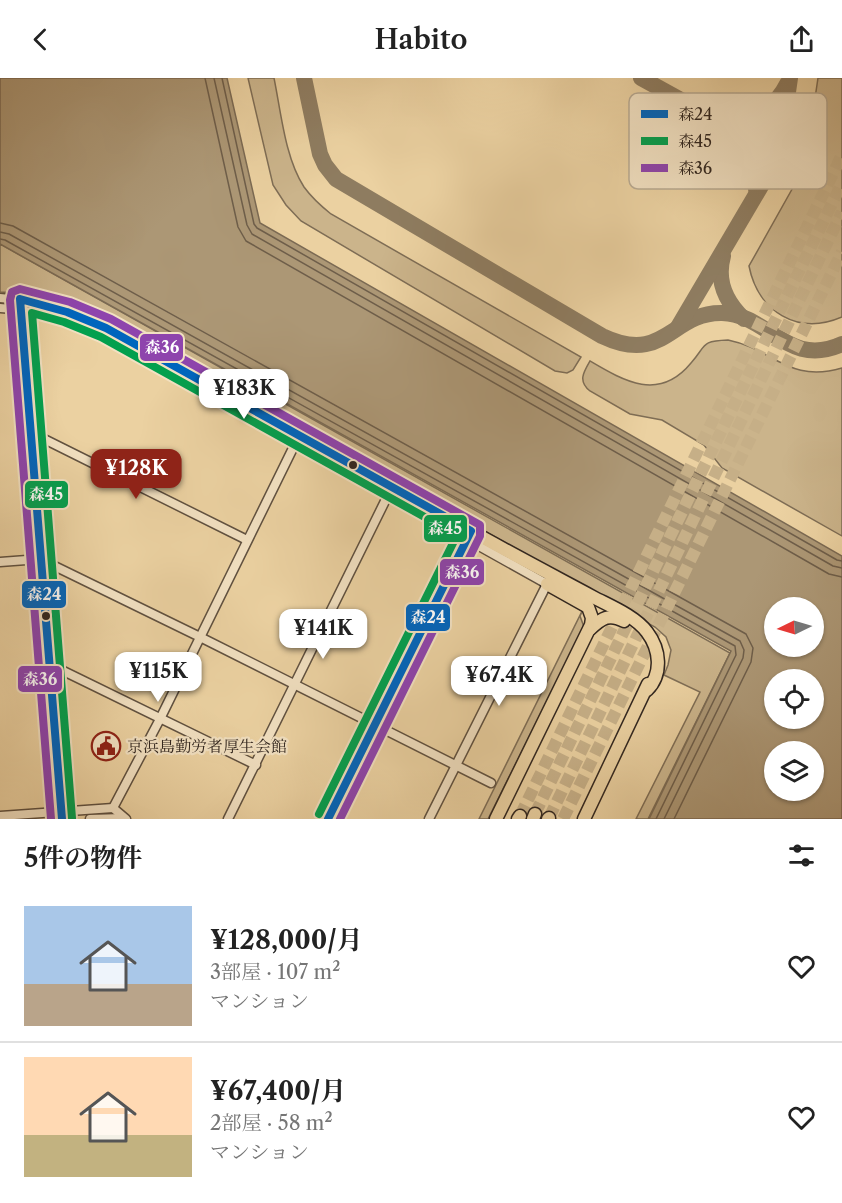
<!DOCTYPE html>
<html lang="ja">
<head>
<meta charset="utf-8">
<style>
  :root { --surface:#fff; --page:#f2f2f2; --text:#222; --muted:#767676; --line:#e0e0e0; --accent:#8f2418 }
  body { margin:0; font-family:"Libre Caslon Text","Noto Serif JP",serif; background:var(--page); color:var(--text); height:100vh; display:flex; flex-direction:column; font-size:22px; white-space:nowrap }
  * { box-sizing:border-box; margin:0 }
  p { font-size:20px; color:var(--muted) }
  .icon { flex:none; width:33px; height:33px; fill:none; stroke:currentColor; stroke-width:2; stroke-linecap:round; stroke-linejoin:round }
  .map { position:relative; height:741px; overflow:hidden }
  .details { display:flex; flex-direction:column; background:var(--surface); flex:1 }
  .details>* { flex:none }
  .needle { width:39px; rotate:265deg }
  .buttons { position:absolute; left:764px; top:519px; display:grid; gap:12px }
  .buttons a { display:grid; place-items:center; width:60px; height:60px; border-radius:50%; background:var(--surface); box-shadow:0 2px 4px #0004; font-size:30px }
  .price { position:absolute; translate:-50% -51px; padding:0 14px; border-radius:12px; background:#fff; color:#222; font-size:20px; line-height:39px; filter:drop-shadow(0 2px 3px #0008) }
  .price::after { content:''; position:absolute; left:50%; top:36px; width:18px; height:14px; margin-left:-9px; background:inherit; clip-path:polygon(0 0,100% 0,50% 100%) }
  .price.active { background:var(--accent); color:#fff }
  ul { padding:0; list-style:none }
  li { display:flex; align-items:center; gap:18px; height:150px; padding:0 24px }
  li+li { border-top:2px solid var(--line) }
  li span { display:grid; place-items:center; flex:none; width:168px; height:120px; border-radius:0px; color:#555 }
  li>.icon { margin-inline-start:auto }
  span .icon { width:72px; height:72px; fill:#fffc; stroke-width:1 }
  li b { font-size:26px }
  h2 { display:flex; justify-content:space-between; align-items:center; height:72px; padding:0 24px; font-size:26px }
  header { display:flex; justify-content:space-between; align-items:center; height:78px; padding:0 24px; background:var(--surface); font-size:27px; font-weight:600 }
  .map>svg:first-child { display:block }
  .green { fill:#cbb48b; stroke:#7e6d55; stroke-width:1.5 }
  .water { fill:#ac9775; stroke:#7b6a53; stroke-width:1.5; fill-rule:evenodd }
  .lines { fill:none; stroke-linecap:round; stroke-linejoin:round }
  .shore { stroke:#6e5e4a; stroke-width:1.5 }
  .taxiway { stroke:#8e7c60; stroke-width:16 }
  .highway-tunnel { stroke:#c6af87; stroke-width:12; stroke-dasharray:12 6; stroke-linecap:butt }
  .minor-casing { stroke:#605140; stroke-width:11 }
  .highway-casing { stroke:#31261f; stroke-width:15 }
  .minor { stroke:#f2e1c2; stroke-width:8 }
  .highway { stroke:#ebd1a1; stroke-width:12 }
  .bus-1-casing { stroke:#f2e1c2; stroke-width:12 }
  .bus-2-casing { stroke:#f2e1c2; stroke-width:12 }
  .bus-3-casing { stroke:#f2e1c2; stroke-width:12 }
  .bus-1 { stroke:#0065bd; stroke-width:8 }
  .bus-2 { stroke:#02a04e; stroke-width:8 }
  .bus-3 { stroke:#8e44ad; stroke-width:8 }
  .bus-dot { fill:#31261f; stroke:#f2e1c2; stroke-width:2 }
  .labels { text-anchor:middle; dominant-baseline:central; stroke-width:4.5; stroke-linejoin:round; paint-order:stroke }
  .poi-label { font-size:16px; fill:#31261f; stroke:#f2e1c2; text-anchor:start }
  .key { fill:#f2e1c2; stroke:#b8a991; stroke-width:1.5 }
  .key-label { font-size:16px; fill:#31261f }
  .line-badge { stroke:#f2e1c2; stroke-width:2 }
  .badge-label { font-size:16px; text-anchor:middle; font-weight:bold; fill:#fff }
</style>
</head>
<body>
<header><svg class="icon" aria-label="back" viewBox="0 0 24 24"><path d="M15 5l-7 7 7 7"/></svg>Habito<svg class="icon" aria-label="share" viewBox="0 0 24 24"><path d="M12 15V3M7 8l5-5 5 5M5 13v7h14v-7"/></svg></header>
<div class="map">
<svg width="842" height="741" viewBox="0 0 842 741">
  <rect width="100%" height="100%" fill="#ebd1a1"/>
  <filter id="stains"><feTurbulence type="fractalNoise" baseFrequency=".00333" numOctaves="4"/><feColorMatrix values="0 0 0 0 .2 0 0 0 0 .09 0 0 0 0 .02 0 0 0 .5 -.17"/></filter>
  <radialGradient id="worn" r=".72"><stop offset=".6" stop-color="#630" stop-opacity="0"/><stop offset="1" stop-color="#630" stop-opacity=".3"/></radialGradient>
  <!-- green -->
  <g class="green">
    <path d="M248,0H274C281,34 285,80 304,109C312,120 321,128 331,136L581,279L573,292L567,295L555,293L301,143L286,127L273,107Z"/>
    <path d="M818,0H842V239C798,258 758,234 749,188L805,88Z"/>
    <path d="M0,166L730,575L648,741H636L700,614L664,597L668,587L671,572L666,559L655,549L592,514L580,538L584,549L488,741H479L592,513L122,250C83,231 43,215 0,214Z"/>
    <path d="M728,262C773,271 789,306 842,290V458L722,390L704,367L662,342L630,336L590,313C578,303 583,295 590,283C624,303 659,324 691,285C707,267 700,263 728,262Z"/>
  </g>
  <!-- water -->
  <path class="water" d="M0,0H227L260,145L842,478V741H649L731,573L0,166ZM774,530H813V568H774ZM774,602H813V640H774ZM774,674H813V712H774Z"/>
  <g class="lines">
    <!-- shore -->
    <g class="shore">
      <path d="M205,0L238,149L246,163L829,496L842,499"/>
      <path d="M214,0L247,147L252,156L833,488L842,490"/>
      <path d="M222,0L254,146L257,150L837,482L842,483"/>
      <path d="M0,145L13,148L746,556L753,570L751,584L674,741"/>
      <path d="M0,154L9,156L740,563L744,572L743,580L664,741"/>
      <path d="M0,161L5,162L735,568L736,577L656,741"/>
    </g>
    <!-- taxiway -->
    <g class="taxiway">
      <path d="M304,0L320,76L325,87L336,101L602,258C665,288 671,234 722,235C768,236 788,291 842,266"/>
      <path d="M641,0L739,54C754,71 761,89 756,111"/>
      <path d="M719,39C747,46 774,32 787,6"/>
      <path d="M723,178C716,203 726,224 744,241"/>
      <path d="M678,249L777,81L780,69L790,0"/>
    </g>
    <!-- highway-tunnel -->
    <g class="highway-tunnel">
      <path d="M535,736L842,105"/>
      <path d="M520,738L842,77"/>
      <path d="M549,740L842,134"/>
      <path d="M563,741L842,174"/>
    </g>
    <!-- minor casing -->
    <g class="minor-casing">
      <g id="minor">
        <path d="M0,220C37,222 72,236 106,250L471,453L328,741"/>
        <path d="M21,227L62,741"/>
        <path d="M0,230C38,232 72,244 107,260L547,506L429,741"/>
        <path d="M31,360H42L247,462"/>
        <path d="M0,484L40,481L200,559L491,705"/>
        <path d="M49,586L256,687"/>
        <path d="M0,738L113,730"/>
        <path d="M90,741L123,740"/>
        <path d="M126,741L113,730L160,641L295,366"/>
        <path d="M228,741L390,413"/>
      </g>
    </g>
    <!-- highway casing -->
    <g class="highway-casing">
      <g id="highway">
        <path d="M471,453C512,476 552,497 593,519C610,528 635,538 647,554C660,571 663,596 647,612"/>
        <path d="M590,551C602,540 609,535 624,543"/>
        <path d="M496,741L591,547L592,540L588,529L547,506"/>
        <path d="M518,741L520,738"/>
        <path d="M533,741L535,736"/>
        <path d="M548,741L549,740"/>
        <path d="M584,741L648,606"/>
      </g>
    </g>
    <!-- minor -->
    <use href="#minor" class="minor"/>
    <!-- highway -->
    <use href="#highway" class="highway"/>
    <!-- bus-1 casing -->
    <g class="bus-1-casing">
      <path id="bus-1" d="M62,741L20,221L67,234L106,250L471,453L328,741"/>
    </g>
    <!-- bus-2 casing -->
    <g class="bus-2-casing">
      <path id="bus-2" d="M72,740L32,235L64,244L101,259L457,457L319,736"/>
    </g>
    <!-- bus-3 casing -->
    <g class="bus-3-casing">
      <path id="bus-3" d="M51,741L10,222L12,214L20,211L70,224L111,241L480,447V458L340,741"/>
    </g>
    <!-- bus-1 -->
    <use href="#bus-1" class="bus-1"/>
    <!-- bus-2 -->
    <use href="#bus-2" class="bus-2"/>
    <!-- bus-3 -->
    <use href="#bus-3" class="bus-3"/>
  </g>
  <!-- icons -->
  <defs>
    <g id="civic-ring" transform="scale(1.5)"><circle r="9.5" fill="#f2e1c2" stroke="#8f2418" stroke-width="1.5"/><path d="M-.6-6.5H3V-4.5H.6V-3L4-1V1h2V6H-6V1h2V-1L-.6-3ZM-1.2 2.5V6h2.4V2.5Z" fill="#8f2418"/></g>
  </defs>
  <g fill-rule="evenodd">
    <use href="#civic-ring" x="106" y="668"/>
  </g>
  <!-- markers -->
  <g class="bus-dot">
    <circle cx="353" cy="387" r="5"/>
    <circle cx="46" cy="538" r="5"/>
  </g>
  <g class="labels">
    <!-- poi labels -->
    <g class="poi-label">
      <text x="127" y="668">京浜島勤労者厚生会館</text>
    </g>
  </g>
  <!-- legend -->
  <rect x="629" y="15" width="198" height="96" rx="9" class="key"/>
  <rect x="641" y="32" width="27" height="8" fill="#0065bd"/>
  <rect x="641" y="59" width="27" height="8" fill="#02a04e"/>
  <rect x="641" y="86" width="27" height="8" fill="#8e44ad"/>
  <g class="key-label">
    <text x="678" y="42">森24</text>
    <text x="678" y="69">森45</text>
    <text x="678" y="96">森36</text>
  </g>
  <g class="line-badge">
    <rect x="139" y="255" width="45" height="29" rx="6" fill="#8e44ad"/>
    <rect x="24" y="402" width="45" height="29" rx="6" fill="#02a04e"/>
    <rect x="423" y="436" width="45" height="29" rx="6" fill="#02a04e"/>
    <rect x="439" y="480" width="46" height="28" rx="6" fill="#8e44ad"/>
    <rect x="21" y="502" width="46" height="29" rx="6" fill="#0065bd"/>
    <rect x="405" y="525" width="46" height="29" rx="6" fill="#0065bd"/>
    <rect x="17" y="587" width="46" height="28" rx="6" fill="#8e44ad"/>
  </g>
  <g class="badge-label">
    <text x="162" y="275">森36</text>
    <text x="46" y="422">森45</text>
    <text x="445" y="456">森45</text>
    <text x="462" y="500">森36</text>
    <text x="44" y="522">森24</text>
    <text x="428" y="545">森24</text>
    <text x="40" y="607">森36</text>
  </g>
  <rect width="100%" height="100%" filter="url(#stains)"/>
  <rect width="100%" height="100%" fill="url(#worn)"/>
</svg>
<div class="buttons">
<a><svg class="needle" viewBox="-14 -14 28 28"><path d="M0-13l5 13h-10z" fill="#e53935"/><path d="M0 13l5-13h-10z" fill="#767676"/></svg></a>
<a><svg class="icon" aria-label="locate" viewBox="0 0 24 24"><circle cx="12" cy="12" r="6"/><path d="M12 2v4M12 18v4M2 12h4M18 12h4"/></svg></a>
<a><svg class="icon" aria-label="layers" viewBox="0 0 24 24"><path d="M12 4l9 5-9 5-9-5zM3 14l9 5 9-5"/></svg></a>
</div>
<b class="price" style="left:244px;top:342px">¥183K</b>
<b class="price active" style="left:136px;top:422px">¥128K</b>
<b class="price" style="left:323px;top:582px">¥141K</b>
<b class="price" style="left:158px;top:625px">¥115K</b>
<b class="price" style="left:499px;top:629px">¥67.4K</b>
</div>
<section class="details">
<h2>5件の物件<svg class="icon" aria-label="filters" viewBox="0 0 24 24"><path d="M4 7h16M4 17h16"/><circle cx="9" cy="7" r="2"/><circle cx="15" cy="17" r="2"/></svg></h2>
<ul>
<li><span style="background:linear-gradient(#a9c7e8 65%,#b9a48a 0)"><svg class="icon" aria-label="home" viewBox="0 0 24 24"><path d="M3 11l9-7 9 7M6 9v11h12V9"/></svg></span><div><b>¥128,000/月</b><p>3部屋 · 107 m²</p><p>マンション</p></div><svg class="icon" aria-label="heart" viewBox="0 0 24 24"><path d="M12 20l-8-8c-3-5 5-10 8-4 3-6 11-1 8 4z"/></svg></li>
<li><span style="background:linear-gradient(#ffd9b3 65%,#c2b280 0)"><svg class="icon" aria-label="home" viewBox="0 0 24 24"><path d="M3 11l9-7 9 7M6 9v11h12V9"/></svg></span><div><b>¥67,400/月</b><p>2部屋 · 58 m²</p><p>マンション</p></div><svg class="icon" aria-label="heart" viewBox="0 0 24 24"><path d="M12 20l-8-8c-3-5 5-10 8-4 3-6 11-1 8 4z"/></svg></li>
</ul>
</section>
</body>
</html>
